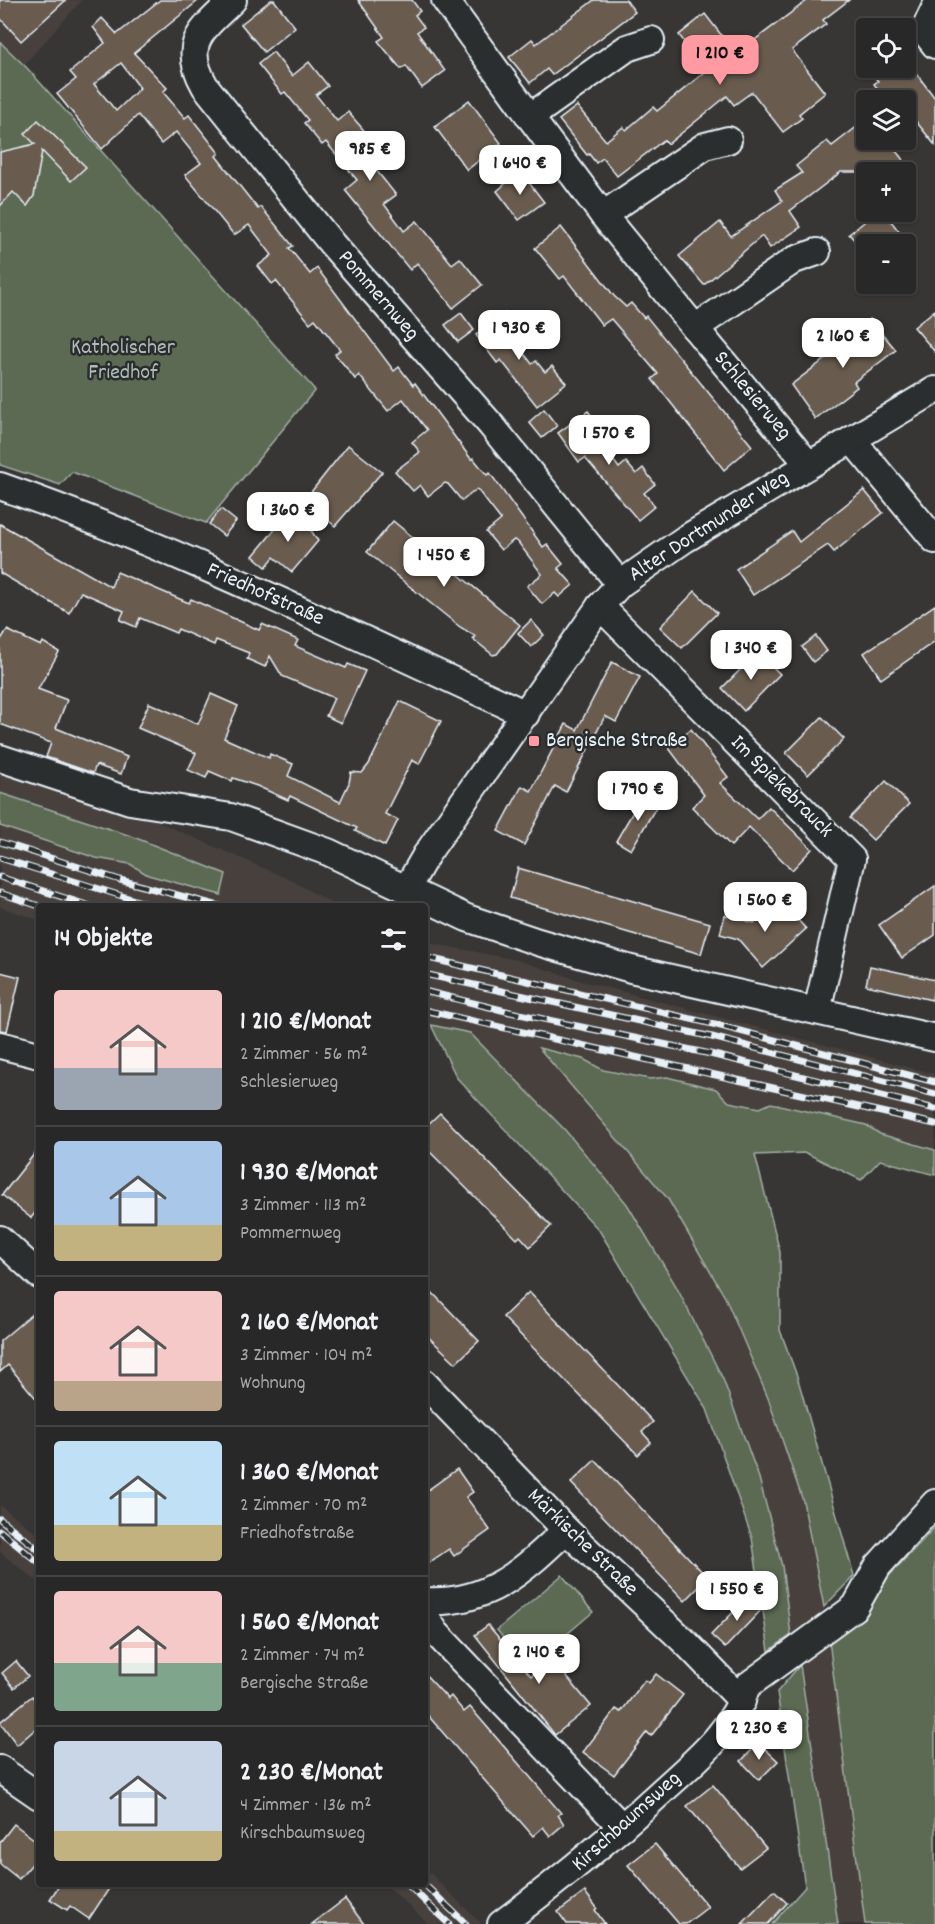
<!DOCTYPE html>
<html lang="de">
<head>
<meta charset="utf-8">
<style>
  :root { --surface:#292828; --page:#313030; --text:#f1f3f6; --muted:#a5a6a8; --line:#454445; --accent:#ff9aa2 }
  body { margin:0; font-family:Dekko,sans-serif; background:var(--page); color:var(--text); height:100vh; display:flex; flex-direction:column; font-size:22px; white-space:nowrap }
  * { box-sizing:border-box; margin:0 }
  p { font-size:20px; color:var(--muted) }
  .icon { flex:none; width:33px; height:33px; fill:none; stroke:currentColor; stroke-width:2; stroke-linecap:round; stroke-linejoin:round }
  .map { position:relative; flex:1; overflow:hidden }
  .sheet { position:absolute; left:36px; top:903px; width:392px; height:984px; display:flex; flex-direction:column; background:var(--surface); border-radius:6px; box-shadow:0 2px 4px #0004,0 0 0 2px var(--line) }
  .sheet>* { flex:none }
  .tools { position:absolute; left:856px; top:18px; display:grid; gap:12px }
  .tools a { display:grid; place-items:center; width:60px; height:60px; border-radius:6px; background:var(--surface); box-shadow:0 2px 4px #0004,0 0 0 2px var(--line); font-size:30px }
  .price { position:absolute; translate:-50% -51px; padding:0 14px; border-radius:12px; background:#fff; color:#222; font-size:20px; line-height:39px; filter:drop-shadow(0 2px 3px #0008) }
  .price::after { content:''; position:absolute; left:50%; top:36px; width:18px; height:14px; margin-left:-9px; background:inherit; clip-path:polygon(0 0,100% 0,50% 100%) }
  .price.current { background:var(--accent); color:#111 }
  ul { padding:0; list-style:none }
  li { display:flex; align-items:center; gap:18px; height:150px; padding:0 18px }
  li+li { border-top:2px solid var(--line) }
  li span { display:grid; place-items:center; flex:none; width:168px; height:120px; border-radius:6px; color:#555 }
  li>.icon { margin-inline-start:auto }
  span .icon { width:72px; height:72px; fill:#fffc; stroke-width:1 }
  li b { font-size:26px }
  h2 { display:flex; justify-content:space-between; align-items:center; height:72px; padding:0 18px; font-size:26px }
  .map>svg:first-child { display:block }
  .built { fill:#46413d }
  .green { fill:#5b6a52; stroke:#a2aea5; stroke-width:1.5 }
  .building { fill:#695c50; stroke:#e8f1f8; stroke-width:1.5; fill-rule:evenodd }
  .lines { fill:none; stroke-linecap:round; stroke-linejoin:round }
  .minor-casing { stroke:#e8f1f8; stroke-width:30 }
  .minor { stroke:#2a2d2e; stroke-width:26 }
  .rail-casing { stroke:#e8f1f8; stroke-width:7 }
  .rail { stroke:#2a2d2e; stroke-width:4.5; stroke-dasharray:14; stroke-linecap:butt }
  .poi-dot { fill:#ff9aa2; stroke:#2a2d2e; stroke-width:2 }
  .labels { text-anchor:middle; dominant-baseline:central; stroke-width:5; stroke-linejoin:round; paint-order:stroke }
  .street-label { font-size:22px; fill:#e8f1f8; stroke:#2a2d2e }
  .park-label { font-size:22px; fill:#b0bbb6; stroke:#2a2d2e }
  .poi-label { font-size:22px; fill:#e8f1f8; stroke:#2a2d2e; text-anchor:start }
</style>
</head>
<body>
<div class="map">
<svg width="935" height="1924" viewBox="0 0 935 1924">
  <rect width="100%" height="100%" fill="#373635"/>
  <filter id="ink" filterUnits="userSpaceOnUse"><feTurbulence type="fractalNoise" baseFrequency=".0167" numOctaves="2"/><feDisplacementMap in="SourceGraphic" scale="12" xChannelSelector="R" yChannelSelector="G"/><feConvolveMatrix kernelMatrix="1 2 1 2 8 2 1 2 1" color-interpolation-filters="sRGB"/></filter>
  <g filter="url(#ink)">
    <!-- built -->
    <g class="built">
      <path d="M0,0H82L24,65L0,42Z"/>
      <path d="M0,769L140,814L293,881L336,906H39V920L0,907Z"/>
      <path d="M425,942L517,960L582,981L935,1074V1150L880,1134L866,1125L771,1103L760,1108L729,1102L716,1089L667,1077L650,1079L603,1070L583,1059L540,1049L668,1199L725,1297L768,1398L803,1501L824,1607L865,1924H838L800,1665L791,1635L782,1566L759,1478L723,1379L676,1286L627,1204L565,1130L431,1025L425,1028Z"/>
      <path d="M0,1505L39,1535V1583L0,1552Z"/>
      <path d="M425,1868L472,1915L482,1924H429L385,1884H424Z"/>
    </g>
    <!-- green -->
    <g class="green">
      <path d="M0,42L27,68L315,390L206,523L72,472L60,485L0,465Z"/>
      <path d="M0,793L131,836L226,874L221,895L148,875L130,864L96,858L0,826Z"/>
      <path d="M431,1025L470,1033L565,1130L627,1204L676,1286L723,1379L759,1478L782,1566L791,1635L769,1651L752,1538L707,1409L599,1230L457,1078Z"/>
      <path d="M539,1048L583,1059L603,1070L650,1079L667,1077L716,1089L729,1102L760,1108L771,1103L866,1125L880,1134L935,1150V1175L880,1160L861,1180L806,1153L755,1155L780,1252V1330L797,1376L854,1576L824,1607L803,1501L768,1398L725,1297L668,1199Z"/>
      <path d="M935,1527V1924H865L829,1640Z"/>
      <path d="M562,1575L593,1612L528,1667L497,1630Z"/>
      <path d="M800,1665L838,1924H772L805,1887L777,1692Z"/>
    </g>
    <!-- building -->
    <g class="building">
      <path d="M0,0H66L21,41L0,18Z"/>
      <path d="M160,0H199L134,53L167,88L163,92L185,118L189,115L219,153L216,156L258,209L261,207L293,246L289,248L310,274L317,268L394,371L399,367L413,385L415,383L471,459L473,458L487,475L490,473L543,547L547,544L563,564L558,568L573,585L559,597L555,593L542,604L527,586L542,574L518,542L514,540L501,550L486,532L501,520L477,489L462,501L448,484L445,483L428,496L420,485L413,491L395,471L420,452L412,442L427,430L403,399L388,411L359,375L355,379L349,371L335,354L340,350L315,319L310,323L276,281L272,284L258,266L272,255L249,225L234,235L185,175L201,163L176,132L161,144L138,115L102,149L57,94L76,79L70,72L105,43L93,27L102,18L117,34ZM121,63L140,88L116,111L94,84Z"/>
      <path d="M271,0H274L295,27L264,52L241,24Z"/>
      <path d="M358,0H412L420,11L415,15L424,27L417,32L445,71L422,88L406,66L401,69L378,41L384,37Z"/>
      <path d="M594,0H626L635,12L552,75L547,69L530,83L509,57L532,39L536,44Z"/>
      <path d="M808,0H849L823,20L826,24L792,50L825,93L799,114L802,118L783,132L752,92L734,105L727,96L668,144L664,140L617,176L603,158L596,163L589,154L587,155L559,120L577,106L606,141L623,127L626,130L653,107L657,111L706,71L679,35L705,14L736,54Z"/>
      <path d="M273,52L292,76L309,62L328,86L316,95L337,121L348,112L368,135L356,145L396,195L384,204L404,231L417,221L452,264L460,258L482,285L453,308L417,263L410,270L345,190L357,180L326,142L322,145L304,123L308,120L285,92L282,94L258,64Z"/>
      <path d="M867,68H912L935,98V145L906,109V100H886L874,84L878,81Z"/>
      <path d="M469,100L501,143L467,170L435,127Z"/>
      <path d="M867,119V140H887L913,172H841L790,211L801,227L770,248L762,236L704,285L679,256L720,222L731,236L782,201L775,190L802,173L796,166L827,141L832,146Z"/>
      <path d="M38,120L86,167L71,181L42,151L34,196L27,206L13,192L0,206V152L35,144L25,134Z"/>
      <path d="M520,171L544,202L519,220L497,191Z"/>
      <path d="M862,212H884L901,234L887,244H858L849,234L868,219Z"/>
      <path d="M561,227L614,296L626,307L631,303L644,318L646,316L752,446L724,470L652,379L658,374L611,319L602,325L564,276L560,279L535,248Z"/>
      <path d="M935,310V352L914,327Z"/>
      <path d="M461,313L474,330L458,342L445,325Z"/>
      <path d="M505,313L518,329L510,335L532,364L536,361L545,372L552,366L566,383L537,406L501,360L497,363L476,335Z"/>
      <path d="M870,319L896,350L854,382L857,387L815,419L791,385L842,346L839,342Z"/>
      <path d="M544,409L557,426L542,438L529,422Z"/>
      <path d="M588,411L600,427L593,433L619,468L626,462L636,474L643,468L655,484L644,493L655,506L638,520L585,458L579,462L558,433Z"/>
      <path d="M348,445L382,472L335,526L304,501Z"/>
      <path d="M864,490L883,513L834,552L828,545L753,595L736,569L792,531L799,542Z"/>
      <path d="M221,509L236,521L224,536L209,524Z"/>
      <path d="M297,509L318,541L292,572L274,557L266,567L253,556L286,516L289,519Z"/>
      <path d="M393,521L520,625L497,654L493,655L473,639L475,636L460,627L367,552Z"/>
      <path d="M0,524L111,587L117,572L189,603L191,599L259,630L262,624L298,640L295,646L346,668L348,664L365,671L341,723L326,716L334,698L282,676L270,656L265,667L247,659L249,653L216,640L214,645L178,629L176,633L140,618L136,627L120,620L124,611L81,592L69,613L0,573Z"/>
      <path d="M695,591L717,613L682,648L660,627Z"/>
      <path d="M935,605V641L881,679L864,653Z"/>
      <path d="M531,620L544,635L531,647L518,633Z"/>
      <path d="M7,630L41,646L43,642L59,652L38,689L67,700L56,728L127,757L121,774L96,765L93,773L46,757L51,743L0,724V641Z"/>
      <path d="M816,636L827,651L813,662L802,647Z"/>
      <path d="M758,652L780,674L744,711L722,688Z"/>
      <path d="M612,662L640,677L616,722L605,716L566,792L555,786L524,845L498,831L522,786L531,791L566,724L577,730Z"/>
      <path d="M211,694L238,706L224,738L269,758L270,754L293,764L288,776L340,802L349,783L351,772L362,773L369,764L400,701L441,721L419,764L412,760L385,814L398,820L385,846L355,831L357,828L290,796L288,800L257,786L233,778L232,781L209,771L206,778L188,770L196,753L138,728L149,703L198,724Z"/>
      <path d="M822,717L844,739L808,775L786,753Z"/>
      <path d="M691,729L728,777L720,783L757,819L769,807L812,849L792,870L749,827L731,846L692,807L704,795L668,747Z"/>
      <path d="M886,781L909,804L873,840L850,818Z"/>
      <path d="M644,793L659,802L631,850L616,841Z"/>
      <path d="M518,868L710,923L701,954L510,898Z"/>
      <path d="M935,886V935L902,958L879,925Z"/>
      <path d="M780,900L806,929L763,968L738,939L720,934L725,915L754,923Z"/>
      <path d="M870,966L935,980L932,1000L866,985Z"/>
      <path d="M0,972L20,977L7,1031L0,1030Z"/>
      <path d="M440,1113L551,1226L530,1247L520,1236L517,1239L424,1146V1128Z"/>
      <path d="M39,1148V1208L31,1218L2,1195Z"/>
      <path d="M424,1284L479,1341L456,1363L424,1333Z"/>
      <path d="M529,1292L653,1422L642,1432L651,1442L638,1455L503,1317Z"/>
      <path d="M39,1308V1402L8,1365L0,1372V1341Z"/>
      <path d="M595,1460L708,1578L685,1601L571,1483Z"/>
      <path d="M457,1469L473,1492L466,1497L490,1530L454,1556L449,1549L424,1566V1493Z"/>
      <path d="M749,1596L763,1608L725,1648L711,1635Z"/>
      <path d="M488,1625L531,1676L552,1659L591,1706L555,1735L475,1635Z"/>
      <path d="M16,1661L28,1676L14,1688L2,1673Z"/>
      <path d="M424,1673L448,1699L451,1696L464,1712L470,1707L561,1813L558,1815L564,1824L550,1836L543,1827L533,1836L424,1711Z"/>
      <path d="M656,1674L683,1695L651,1736L647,1732L614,1775L583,1752L616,1709L621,1712L645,1680L649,1683Z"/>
      <path d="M32,1696L39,1705V1726L17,1745L0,1722Z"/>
      <path d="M759,1743L778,1761L759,1780L741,1761Z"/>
      <path d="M713,1785L766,1848L740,1868L687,1806Z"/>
      <path d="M14,1824L39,1843V1856L19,1879L0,1864V1842Z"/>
      <path d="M655,1844L708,1907L686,1924H679L628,1865Z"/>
      <path d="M60,1884H112L89,1919L70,1906L67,1910L50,1899Z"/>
      <path d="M774,1891L787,1903L768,1924H742Z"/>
      <path d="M585,1892L597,1908L595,1910L605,1924H567L558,1912Z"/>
      <path d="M345,1899L364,1924H312Z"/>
    </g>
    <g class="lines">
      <!-- minor casing -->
      <g class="minor-casing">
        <g id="minor">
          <path d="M233,0C203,30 180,42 205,86L332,244L491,425L620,584"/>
          <path d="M445,0L530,117"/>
          <path d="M935,8L924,31L935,45"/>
          <path d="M651,40L627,48L530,117L603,215L695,328"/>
          <path d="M603,215L705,146L728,140"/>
          <path d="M852,440L935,540"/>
          <path d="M808,464L695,328L794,260L817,252"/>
          <path d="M0,486C180,549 352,635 526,714"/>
          <path d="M600,606L852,859L817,1011"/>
          <path d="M0,758L130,801L231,817L328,852L467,918L538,942L631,969L935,1038"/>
          <path d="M406,890L426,855L600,606L620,584L685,539L935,390"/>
          <path d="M0,1045L39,1055"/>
          <path d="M0,1239L39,1275"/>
          <path d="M424,1383L566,1530L687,1644L742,1701"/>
          <path d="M424,1601C488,1605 523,1571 566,1530"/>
          <path d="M424,1614L436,1633L622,1827"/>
          <path d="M0,1769L39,1796"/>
          <path d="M501,1924C557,1882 610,1839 661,1792C695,1761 733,1731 747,1686L855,1607L878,1566L935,1503"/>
        </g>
      </g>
      <!-- minor -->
      <use href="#minor" class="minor"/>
      <!-- rail casing -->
      <g class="rail-casing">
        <g id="rail">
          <path d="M0,842L120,880L219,906"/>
          <path d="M0,858L154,906"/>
          <path d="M0,877L90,906"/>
          <path d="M0,893L39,906"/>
          <path d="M424,957L717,1025L935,1082"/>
          <path d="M424,974L712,1037L935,1094"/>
          <path d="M424,991L510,1012L706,1053L935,1109"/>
          <path d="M424,1010L935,1124"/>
          <path d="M0,1519L39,1550"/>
          <path d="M0,1531L39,1563"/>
          <path d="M407,1884L449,1924"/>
          <path d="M424,1884L466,1924"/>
        </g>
      </g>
      <!-- rail -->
      <use href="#rail" class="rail"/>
    </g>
  </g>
  <!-- markers -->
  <rect class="poi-dot" x="528" y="735" width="12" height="12" rx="3"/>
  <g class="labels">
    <!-- street labels -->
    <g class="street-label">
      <text transform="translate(378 296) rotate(49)">Pommernweg</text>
      <text transform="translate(752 396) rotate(50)">Schlesierweg</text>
      <text transform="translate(709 527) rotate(-33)">Alter Dortmunder Weg</text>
      <text transform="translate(265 595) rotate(24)">Friedhofstraße</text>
      <text transform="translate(781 787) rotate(45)">Im Spiekebrauck</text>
      <text transform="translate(582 1543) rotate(44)">Märkische Straße</text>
      <text transform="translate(627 1822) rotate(-42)">Kirschbaumsweg</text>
    </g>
    <!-- park labels -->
    <g class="park-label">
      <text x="123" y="348">Katholischer<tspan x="123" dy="25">Friedhof</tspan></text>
    </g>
    <!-- poi labels -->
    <g class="poi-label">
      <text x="546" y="741">Bergische Straße</text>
    </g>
  </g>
</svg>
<div class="tools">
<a><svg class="icon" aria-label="locate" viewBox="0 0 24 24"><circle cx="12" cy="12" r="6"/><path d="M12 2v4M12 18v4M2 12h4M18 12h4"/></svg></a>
<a><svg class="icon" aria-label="layers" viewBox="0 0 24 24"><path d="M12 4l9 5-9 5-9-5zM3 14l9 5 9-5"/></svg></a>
<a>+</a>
<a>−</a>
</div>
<b class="price current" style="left:720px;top:86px">1 210 €</b>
<b class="price" style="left:370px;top:182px">985 €</b>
<b class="price" style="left:520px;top:196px">1 640 €</b>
<b class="price" style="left:519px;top:361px">1 930 €</b>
<b class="price" style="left:843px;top:369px">2 160 €</b>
<b class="price" style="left:609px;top:466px">1 570 €</b>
<b class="price" style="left:288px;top:543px">1 360 €</b>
<b class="price" style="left:444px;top:588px">1 450 €</b>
<b class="price" style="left:751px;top:681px">1 340 €</b>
<b class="price" style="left:638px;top:822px">1 790 €</b>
<b class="price" style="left:765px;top:933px">1 560 €</b>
<b class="price" style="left:737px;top:1622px">1 550 €</b>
<b class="price" style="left:539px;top:1685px">2 140 €</b>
<b class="price" style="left:759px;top:1761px">2 230 €</b>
<section class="sheet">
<h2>14 Objekte<svg class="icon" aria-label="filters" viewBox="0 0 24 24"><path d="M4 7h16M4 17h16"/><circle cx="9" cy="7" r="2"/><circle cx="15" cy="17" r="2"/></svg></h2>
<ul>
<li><span style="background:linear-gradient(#f6c9c9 65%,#9aa5b1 0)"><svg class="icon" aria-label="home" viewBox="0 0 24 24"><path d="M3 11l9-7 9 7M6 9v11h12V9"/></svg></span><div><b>1 210 €/Monat</b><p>2 Zimmer · 56 m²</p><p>Schlesierweg</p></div></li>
<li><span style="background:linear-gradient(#a9c7e8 70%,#c2b280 0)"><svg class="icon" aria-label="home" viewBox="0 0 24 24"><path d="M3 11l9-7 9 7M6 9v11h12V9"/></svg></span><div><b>1 930 €/Monat</b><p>3 Zimmer · 113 m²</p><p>Pommernweg</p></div></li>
<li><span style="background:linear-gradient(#f6c9c9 75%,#b9a48a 0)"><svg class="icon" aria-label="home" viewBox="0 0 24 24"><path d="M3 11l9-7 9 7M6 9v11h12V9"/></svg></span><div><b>2 160 €/Monat</b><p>3 Zimmer · 104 m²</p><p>Wohnung</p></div></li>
<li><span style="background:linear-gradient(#bfe0f5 70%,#c2b280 0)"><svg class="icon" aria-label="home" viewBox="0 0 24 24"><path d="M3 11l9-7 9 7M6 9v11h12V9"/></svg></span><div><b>1 360 €/Monat</b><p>2 Zimmer · 70 m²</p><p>Friedhofstraße</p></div></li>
<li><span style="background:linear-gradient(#f6c9c9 60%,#7fa58c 0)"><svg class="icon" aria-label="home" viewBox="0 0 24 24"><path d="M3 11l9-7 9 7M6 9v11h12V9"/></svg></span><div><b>1 560 €/Monat</b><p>2 Zimmer · 74 m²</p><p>Bergische Straße</p></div></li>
<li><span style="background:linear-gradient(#c9d6e8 75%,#c2b280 0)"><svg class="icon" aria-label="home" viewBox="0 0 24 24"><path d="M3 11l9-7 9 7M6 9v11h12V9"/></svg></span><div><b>2 230 €/Monat</b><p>4 Zimmer · 136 m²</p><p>Kirschbaumsweg</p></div></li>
</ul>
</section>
</div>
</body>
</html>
